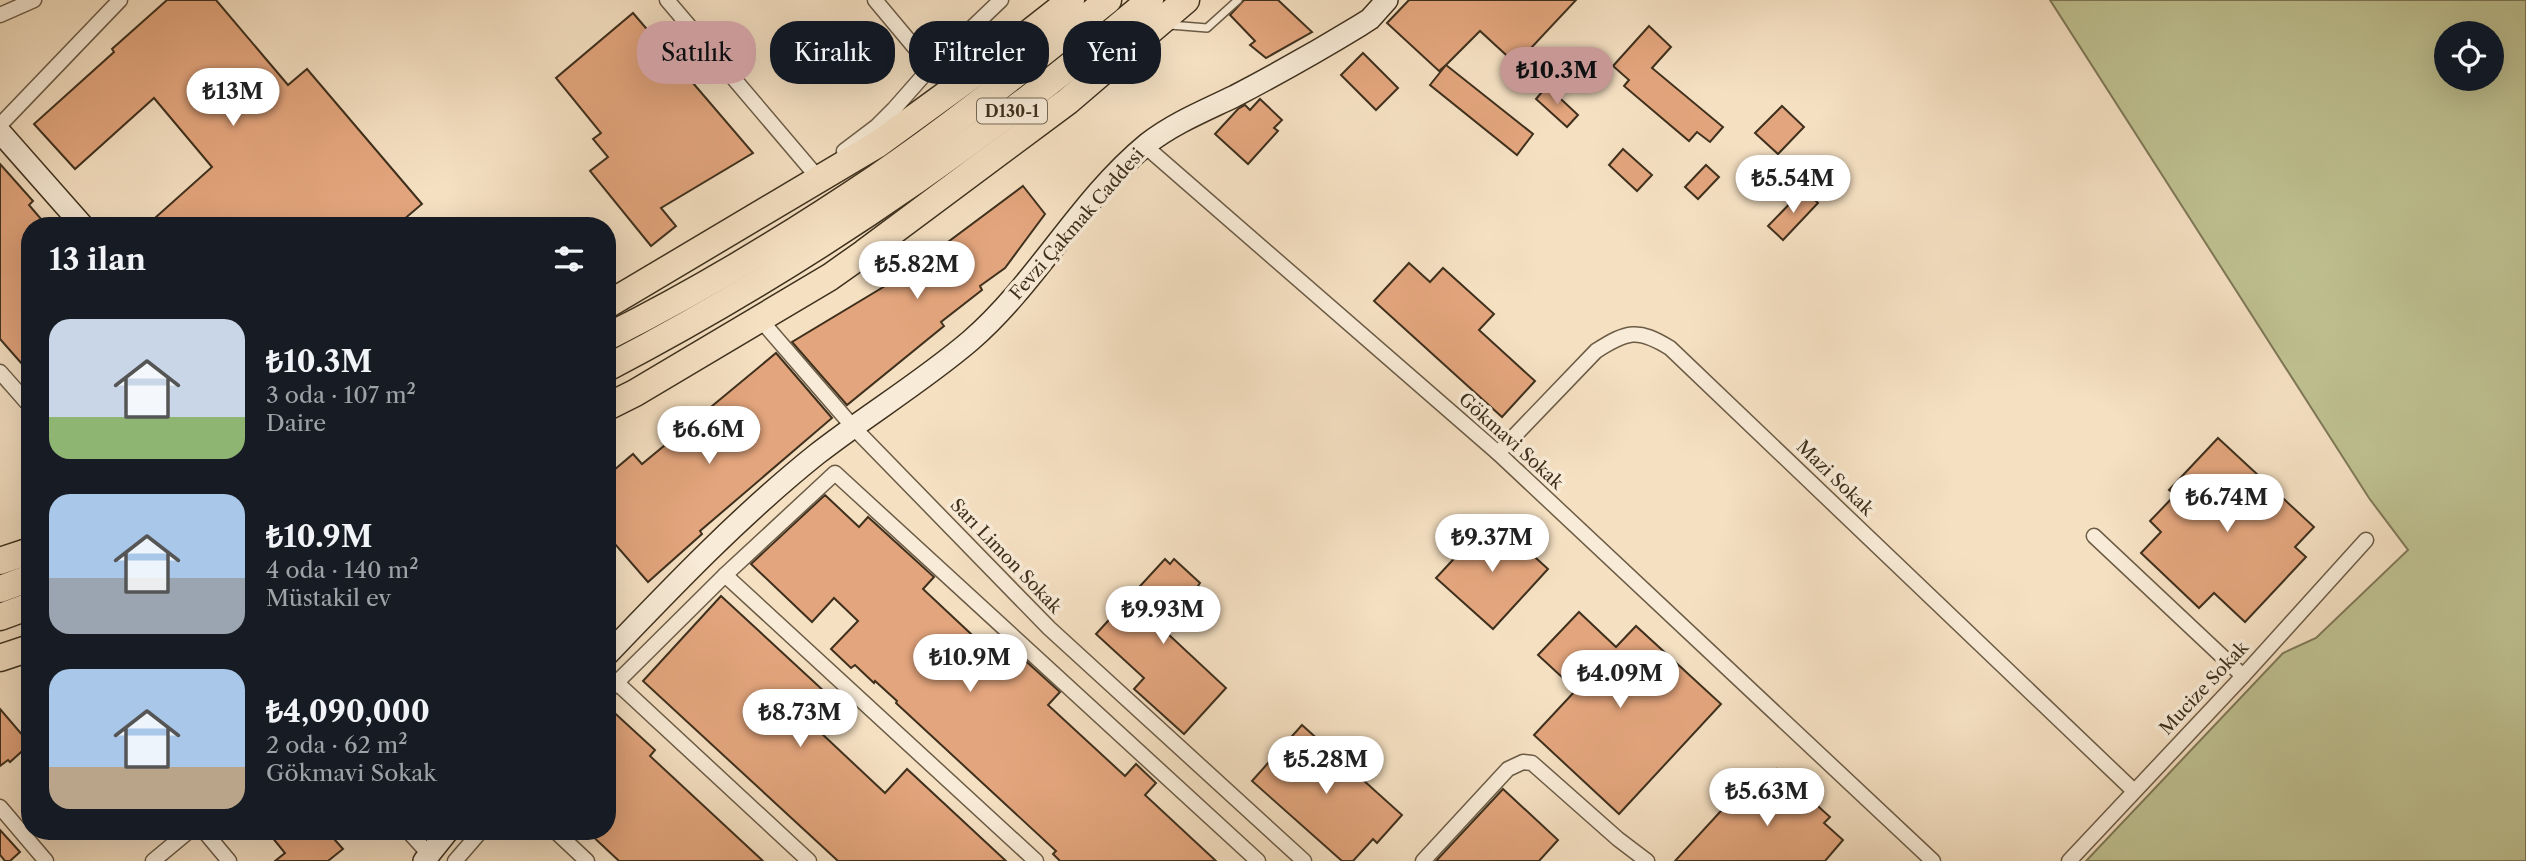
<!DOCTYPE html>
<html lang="tr">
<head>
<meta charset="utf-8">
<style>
  :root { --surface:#171b24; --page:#20242c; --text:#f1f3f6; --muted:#9ea1a6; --accent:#c59692 }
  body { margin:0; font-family:"Libre Caslon Text",serif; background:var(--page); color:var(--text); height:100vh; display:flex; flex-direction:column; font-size:26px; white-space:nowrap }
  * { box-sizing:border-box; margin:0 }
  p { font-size:23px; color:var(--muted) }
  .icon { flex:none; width:38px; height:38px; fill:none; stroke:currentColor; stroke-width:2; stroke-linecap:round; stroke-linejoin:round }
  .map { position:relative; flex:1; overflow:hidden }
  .drawer { position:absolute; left:21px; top:217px; width:595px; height:623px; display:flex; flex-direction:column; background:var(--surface); border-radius:28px; box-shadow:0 7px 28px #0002 }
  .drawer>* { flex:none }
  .banner { position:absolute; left:637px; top:21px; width:665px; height:63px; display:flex; gap:14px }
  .tools { position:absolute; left:2434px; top:21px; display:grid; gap:14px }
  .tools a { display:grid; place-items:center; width:70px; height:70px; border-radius:50%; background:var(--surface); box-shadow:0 7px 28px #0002; font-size:35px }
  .price { position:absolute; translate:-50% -60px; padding:0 16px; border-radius:24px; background:#fff; color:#222; font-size:23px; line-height:46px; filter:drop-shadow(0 2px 4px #0008) }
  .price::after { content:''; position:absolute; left:50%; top:42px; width:21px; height:16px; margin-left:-10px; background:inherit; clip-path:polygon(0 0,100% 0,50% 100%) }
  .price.selected { background:var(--accent); color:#111 }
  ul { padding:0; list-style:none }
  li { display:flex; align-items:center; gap:21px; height:175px; padding:0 28px }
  li span { display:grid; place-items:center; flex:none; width:196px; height:140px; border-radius:21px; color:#555 }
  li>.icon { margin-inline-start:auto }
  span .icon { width:84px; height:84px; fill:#fffc; stroke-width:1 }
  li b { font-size:30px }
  h2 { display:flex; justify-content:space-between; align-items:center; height:84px; padding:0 28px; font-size:30px }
  .chip { padding:0 24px; border-radius:28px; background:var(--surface); box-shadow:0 7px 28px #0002; font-size:24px; line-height:63px }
  .chip.selected { background:var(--accent); color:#111 }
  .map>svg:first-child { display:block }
  .green { fill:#bfc191; stroke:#7e7857; stroke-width:2; fill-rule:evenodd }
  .building { fill:#e3a57d; stroke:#3e301d; stroke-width:2 }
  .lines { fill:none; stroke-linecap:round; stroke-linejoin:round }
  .lane-casing { stroke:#6c5c46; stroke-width:10 }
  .street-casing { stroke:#6c5c46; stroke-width:17 }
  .secondary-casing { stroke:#3e301d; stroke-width:24 }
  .highway-casing { stroke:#3e301d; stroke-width:29 }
  .lane { stroke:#f8ebd7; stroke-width:7 }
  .street { stroke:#f8ebd7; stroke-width:14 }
  .secondary { stroke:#f8ebd7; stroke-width:21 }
  .highway { stroke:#f5e0c2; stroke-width:26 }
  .labels { text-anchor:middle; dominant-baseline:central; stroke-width:7; stroke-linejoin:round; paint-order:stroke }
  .shield { fill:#f8ebd7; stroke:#766855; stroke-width:2 }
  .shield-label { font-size:16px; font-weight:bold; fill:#3e301d }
  .street-label { font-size:18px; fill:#3e301d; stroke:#f8ebd7 }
</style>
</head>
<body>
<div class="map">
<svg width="2526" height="861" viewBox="0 0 2526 861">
  <rect width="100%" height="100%" fill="#f5e0c2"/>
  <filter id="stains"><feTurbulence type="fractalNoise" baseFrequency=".00286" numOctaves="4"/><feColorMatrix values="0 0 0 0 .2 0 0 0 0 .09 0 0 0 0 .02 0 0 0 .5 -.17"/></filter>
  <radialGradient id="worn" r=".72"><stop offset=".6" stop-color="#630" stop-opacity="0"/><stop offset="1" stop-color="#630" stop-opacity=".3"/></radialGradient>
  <!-- green -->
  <path class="green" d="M2050,0H2526V861H2086L2283,653L2316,638L2408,550L2369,498ZM2446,33H2492V79H2446Z"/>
  <!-- building -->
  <g class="building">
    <path d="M167,0H216L288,85L307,69L422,204L396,226H146L212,167L154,98L75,169L34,124L114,52L112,49Z"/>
    <path d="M1244,0H1278L1312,32L1266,58L1250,45L1255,41L1230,15Z"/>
    <path d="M1409,0H1576L1516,64L1480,31L1446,65L1533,134L1517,155L1430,85L1446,65L1439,71L1387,23Z"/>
    <path d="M633,13L753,153L661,208L676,226L651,246L590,171L608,157L593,139L601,133L556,78Z"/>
    <path d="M1649,26L1671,47L1652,68L1723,127L1710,142L1697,132L1689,141L1624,86L1629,80L1613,66Z"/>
    <path d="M1363,53L1398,88L1376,110L1341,75Z"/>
    <path d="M1547,86L1578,115L1567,127L1536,99Z"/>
    <path d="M1260,99L1282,120L1274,128L1278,131L1248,164L1215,134L1238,109L1245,105L1250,110Z"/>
    <path d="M1782,106L1804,127L1778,154L1755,133Z"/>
    <path d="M1623,149L1652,175L1637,191L1609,165Z"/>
    <path d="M0,164L33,201L29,205L47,226H30V373L0,339Z"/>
    <path d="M1706,165L1719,177L1698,199L1685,187Z"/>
    <path d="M1023,186L1045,214L1005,268L980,286L982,290L941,322L944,326L847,405L792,342L905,274Z"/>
    <path d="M1804,189L1818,203L1783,240L1768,226Z"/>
    <path d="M1409,263L1430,282L1443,268L1494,314L1479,330L1535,381L1502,417L1374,301Z"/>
    <path d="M776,353L832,418L700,531L702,534L648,582L607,535V476L633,454L642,464Z"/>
    <path d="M2218,438L2314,527L2295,547L2306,557L2245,622L2214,593L2199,608L2141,553L2161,532L2150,521L2175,495L2169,490Z"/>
    <path d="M825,495L859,527L868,517L934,577L923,589L985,647L991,641L1013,661L1019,655L1060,692L1048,705L1125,776L1136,764L1156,783L1145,795L1216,861H1060L1053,854L1056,851L896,703L897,701L875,681L874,683L855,665L851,668L831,649L858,621L834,598L812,622L751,564Z"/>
    <path d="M1492,518L1548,569L1493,629L1436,578Z"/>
    <path d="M1165,559L1170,564L1174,559L1200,583L1198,586L1205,594L1168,634L1226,688L1184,734L1134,689L1144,678L1096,634Z"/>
    <path d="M721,596L826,693L804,717L885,793L907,769L1006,861H838L643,681Z"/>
    <path d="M1579,612L1616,647L1636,626L1721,704L1619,814L1534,735L1576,690L1538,655Z"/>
    <path d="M607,706L655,750L650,756L763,861H619L587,831H607Z"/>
    <path d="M0,709L30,744L10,762L8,760L0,766Z"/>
    <path d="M1302,725L1402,815L1377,843L1373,839L1353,861H1342L1252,781Z"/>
    <path d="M1777,769L1830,817L1824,823L1843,840L1825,861H1675L1742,788L1752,797Z"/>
    <path d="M1503,789L1558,840L1539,861H1436Z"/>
    <path d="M0,830L20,852L10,861H5L0,855Z"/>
    <path d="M267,831H327L343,849L328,861H275L285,853Z"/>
  </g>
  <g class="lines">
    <!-- lane casing -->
    <g class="lane-casing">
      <path id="lane" d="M1170,25L1207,28L1238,0"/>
    </g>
    <!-- street casing -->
    <g class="street-casing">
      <g id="street">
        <path d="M667,0L814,173"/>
        <path d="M875,0L931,67"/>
        <path d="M0,15L34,0"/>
        <path d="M0,125L120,0"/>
        <path d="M1145,146L1498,453L1933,861"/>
        <path d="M844,151L877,126L894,109L931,67L1001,0"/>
        <path d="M759,318L854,428L1049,628L1304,861"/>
        <path d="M0,372L30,406"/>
        <path d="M1498,453L1596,351C1627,331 1638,328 1670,348L2134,791"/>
        <path d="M2094,536L2243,676"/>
        <path d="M725,575L1036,861"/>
        <path d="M616,682L809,861"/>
        <path d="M607,692L725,575L835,473L1258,861"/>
        <path d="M0,807L46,861"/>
        <path d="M204,831L229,861"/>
        <path d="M408,831L429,854"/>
        <path d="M555,831L587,861"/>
        <path d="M153,861L189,831"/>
        <path d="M455,861L481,831"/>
        <path d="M1423,861L1508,769L1523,762L1532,763L1618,839L1647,861"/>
        <path d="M2069,861L2243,676L2366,540"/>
      </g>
    </g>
    <!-- secondary casing -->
    <g class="secondary-casing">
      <g id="secondary">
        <path d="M0,132L83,226"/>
        <path d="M607,655C674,585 742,514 817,454C867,415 922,382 970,341C1037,283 1079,200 1147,144C1174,123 1204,111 1235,96C1277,74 1318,51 1359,26L1370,19L1387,0"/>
        <path d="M424,861L448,831"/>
      </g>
    </g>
    <!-- highway casing -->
    <g class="highway-casing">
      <g id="highway">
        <path d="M607,305L878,144L1010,48L1071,0"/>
        <path d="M607,337C701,290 790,236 876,178C957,123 1032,61 1108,0"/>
        <path d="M607,368C802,266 983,142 1150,0"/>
        <path d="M607,407L635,393L830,277L864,253L1068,101L1186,0"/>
        <path d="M0,561L30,551"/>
        <path d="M0,589L30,578"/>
        <path d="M0,617L30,606"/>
        <path d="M0,658L30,648"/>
      </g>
    </g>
    <!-- lane -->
    <use href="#lane" class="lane"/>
    <!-- street -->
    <use href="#street" class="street"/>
    <!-- secondary -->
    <use href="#secondary" class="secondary"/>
    <!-- highway -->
    <use href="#highway" class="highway"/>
  </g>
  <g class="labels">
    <!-- shield labels -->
    <rect class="shield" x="977" y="98.5" width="70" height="25" rx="5"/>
    <g class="shield-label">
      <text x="1012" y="111">D130-1</text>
    </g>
    <!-- street labels -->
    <g class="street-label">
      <text transform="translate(1077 224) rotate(-49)">Fevzi Çakmak Caddesi</text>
      <text transform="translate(1511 441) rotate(42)">Gökmavi Sokak</text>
      <text transform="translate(1835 478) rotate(44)">Mazi Sokak</text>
      <text transform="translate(1006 556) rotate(46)">Sarı Limon Sokak</text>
      <text transform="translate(2204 688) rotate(-47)">Mucize Sokak</text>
    </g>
  </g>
  <rect width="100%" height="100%" filter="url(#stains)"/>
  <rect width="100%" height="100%" fill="url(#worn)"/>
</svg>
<div class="tools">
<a><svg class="icon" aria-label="locate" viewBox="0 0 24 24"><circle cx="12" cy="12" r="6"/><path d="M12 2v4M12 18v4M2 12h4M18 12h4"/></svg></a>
</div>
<b class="price selected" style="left:1557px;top:107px">₺10.3M</b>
<b class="price" style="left:233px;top:128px">₺13M</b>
<b class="price" style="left:1793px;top:215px">₺5.54M</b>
<b class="price" style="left:917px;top:301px">₺5.82M</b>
<b class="price" style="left:709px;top:466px">₺6.6M</b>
<b class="price" style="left:2227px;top:534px">₺6.74M</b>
<b class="price" style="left:1492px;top:574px">₺9.37M</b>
<b class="price" style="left:1163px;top:646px">₺9.93M</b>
<b class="price" style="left:970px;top:694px">₺10.9M</b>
<b class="price" style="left:1620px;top:710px">₺4.09M</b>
<b class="price" style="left:800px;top:749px">₺8.73M</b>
<b class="price" style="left:1326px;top:796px">₺5.28M</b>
<b class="price" style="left:1767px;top:828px">₺5.63M</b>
<div class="banner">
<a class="chip selected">Satılık</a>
<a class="chip">Kiralık</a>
<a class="chip">Filtreler</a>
<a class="chip">Yeni</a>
</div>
<section class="drawer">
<h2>13 ilan<svg class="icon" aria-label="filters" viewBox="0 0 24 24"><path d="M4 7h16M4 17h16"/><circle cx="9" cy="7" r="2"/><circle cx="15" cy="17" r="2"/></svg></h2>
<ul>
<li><span style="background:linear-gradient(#c9d6e8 70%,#8fb573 0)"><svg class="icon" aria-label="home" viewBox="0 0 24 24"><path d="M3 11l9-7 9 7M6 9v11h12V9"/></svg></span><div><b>₺10.3M</b><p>3 oda · 107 m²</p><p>Daire</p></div></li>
<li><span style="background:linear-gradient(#a9c7e8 60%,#9aa5b1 0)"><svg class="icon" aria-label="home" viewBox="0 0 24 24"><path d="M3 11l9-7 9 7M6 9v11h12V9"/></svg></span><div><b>₺10.9M</b><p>4 oda · 140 m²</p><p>Müstakil ev</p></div></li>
<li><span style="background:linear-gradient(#a9c7e8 70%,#b9a48a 0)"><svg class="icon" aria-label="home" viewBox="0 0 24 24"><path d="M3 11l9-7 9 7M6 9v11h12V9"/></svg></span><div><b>₺4,090,000</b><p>2 oda · 62 m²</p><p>Gökmavi Sokak</p></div></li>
</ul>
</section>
</div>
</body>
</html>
